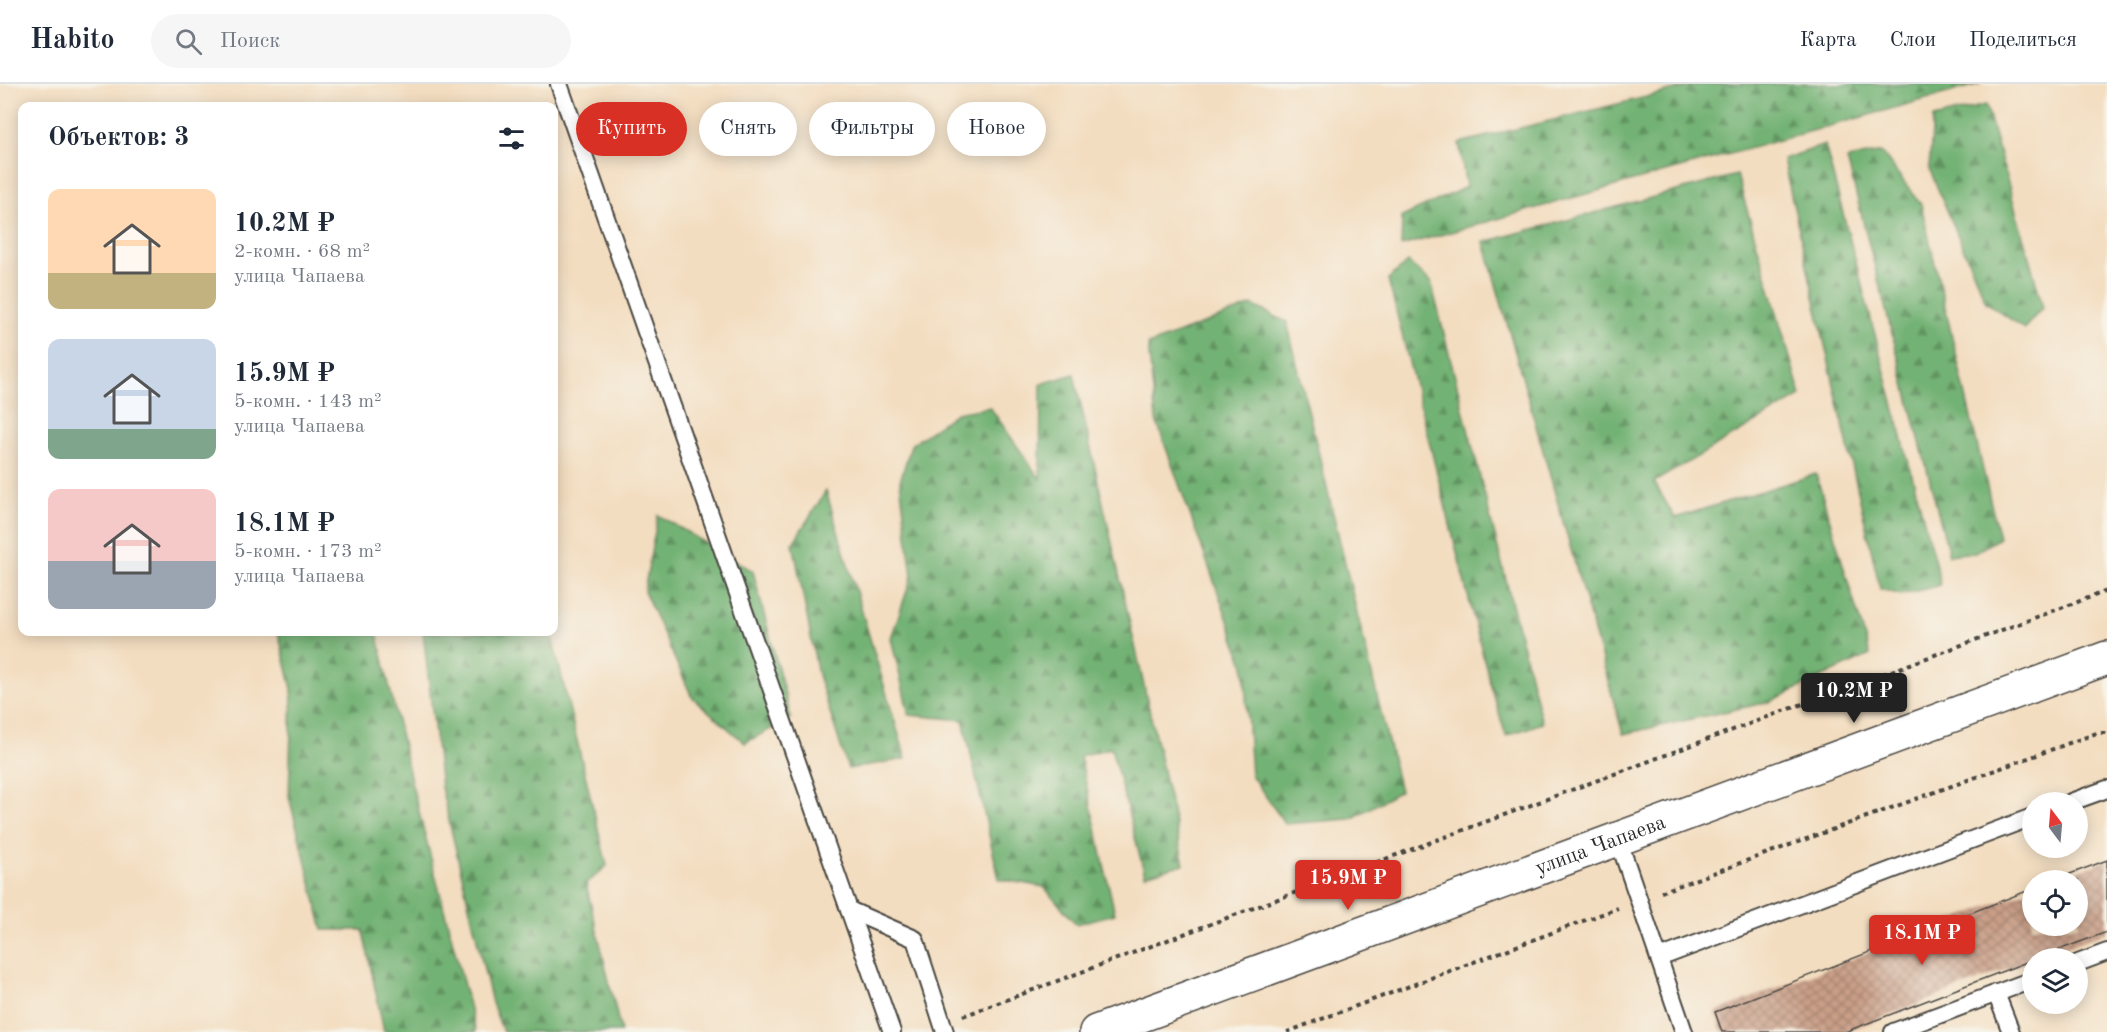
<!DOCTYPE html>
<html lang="ru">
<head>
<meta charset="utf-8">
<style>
  :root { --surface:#fff; --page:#f6f6f7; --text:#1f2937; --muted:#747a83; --line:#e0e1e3; --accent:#d93025 }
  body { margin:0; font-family:"Old Standard TT",serif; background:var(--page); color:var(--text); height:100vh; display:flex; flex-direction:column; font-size:22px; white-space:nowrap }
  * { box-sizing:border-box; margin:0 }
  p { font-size:20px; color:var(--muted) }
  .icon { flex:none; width:33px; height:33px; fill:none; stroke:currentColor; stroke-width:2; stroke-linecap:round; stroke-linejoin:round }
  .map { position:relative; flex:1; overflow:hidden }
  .panel { position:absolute; left:18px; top:18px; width:540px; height:534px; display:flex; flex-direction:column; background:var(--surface); border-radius:12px; box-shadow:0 3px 15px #0003 }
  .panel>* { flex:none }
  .hud { position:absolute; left:576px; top:18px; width:570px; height:54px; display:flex; gap:12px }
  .needle { width:39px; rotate:344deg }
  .tools { position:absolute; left:2022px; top:708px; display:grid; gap:12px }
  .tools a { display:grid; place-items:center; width:66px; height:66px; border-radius:50%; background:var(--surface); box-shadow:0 3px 15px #0003; font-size:30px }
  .price { position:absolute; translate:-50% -51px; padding:0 14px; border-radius:6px; background:var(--accent); color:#fff; font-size:20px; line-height:39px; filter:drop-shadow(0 2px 3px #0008) }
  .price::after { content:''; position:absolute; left:50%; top:36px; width:18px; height:14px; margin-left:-9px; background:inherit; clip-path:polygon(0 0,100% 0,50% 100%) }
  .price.selected { background:#222; color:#fff }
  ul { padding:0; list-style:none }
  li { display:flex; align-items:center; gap:18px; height:150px; padding:0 30px }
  li span { display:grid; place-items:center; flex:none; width:168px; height:120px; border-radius:12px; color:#555 }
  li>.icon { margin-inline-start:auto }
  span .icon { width:72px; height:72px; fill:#fffc; stroke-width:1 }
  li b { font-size:26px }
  h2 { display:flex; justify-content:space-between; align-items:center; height:72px; padding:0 30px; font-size:26px }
  .tag { padding:0 21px; border-radius:27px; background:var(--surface); box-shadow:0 3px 15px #0003; font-size:21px; line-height:54px }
  .tag.selected { background:var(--accent); color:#fff }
  header { display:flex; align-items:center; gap:36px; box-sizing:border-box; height:84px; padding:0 30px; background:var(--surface); border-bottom:2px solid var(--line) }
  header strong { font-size:28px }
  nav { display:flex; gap:33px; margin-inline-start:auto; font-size:21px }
  .search { width:420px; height:54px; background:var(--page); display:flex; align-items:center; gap:15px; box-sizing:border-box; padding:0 21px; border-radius:33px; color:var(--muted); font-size:22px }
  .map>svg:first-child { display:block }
  .forest { fill:url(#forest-firs); stroke:#4f6e50; stroke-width:1.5 }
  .building { fill:url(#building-cross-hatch) }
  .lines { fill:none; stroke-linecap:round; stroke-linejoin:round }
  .lane-casing { stroke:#494641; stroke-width:20 }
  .secondary-casing { stroke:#494641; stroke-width:36 }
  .path { stroke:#494641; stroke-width:4; stroke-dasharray:4.5 4.5; stroke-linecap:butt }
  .lane { stroke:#fff; stroke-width:16 }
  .secondary { stroke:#fff; stroke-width:33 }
  .labels { text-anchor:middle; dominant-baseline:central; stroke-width:4.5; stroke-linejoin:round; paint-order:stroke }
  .street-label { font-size:21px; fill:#2b2b2b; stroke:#f7f3e8 }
</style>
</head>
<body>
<header>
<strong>Habito</strong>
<div class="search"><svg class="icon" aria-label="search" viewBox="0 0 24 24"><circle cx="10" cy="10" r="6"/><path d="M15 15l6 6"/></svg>Поиск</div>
<nav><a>Карта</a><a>Слои</a><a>Поделиться</a></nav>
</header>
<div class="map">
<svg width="2107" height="948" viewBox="0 0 2107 948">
  <defs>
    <pattern id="forest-firs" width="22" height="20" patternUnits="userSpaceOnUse" patternTransform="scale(1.5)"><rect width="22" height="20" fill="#73b274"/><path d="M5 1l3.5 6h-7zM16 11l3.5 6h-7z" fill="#5f915f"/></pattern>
    <pattern id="building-cross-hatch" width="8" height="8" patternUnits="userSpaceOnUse" patternTransform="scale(1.5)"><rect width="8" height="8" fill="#ca9f87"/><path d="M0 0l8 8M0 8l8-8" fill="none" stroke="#a4826f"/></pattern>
  </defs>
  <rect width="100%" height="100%" fill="#f7f3e8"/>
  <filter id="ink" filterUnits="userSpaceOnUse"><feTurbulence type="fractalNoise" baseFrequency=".0167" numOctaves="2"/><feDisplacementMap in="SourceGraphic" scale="12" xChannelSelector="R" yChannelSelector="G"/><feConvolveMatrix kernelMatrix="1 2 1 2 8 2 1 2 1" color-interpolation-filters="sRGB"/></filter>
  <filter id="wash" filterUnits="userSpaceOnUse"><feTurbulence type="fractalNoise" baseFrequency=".008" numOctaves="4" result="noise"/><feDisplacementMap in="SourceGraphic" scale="24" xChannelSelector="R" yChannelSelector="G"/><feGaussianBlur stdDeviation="1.35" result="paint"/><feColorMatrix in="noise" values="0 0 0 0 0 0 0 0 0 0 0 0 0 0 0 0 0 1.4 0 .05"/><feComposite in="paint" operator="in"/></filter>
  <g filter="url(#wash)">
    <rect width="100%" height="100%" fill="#f3ddc0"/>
    <!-- forest -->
    <g class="forest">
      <path d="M1699,0H1980L1401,162L1402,133L1466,103L1459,59Z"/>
      <path d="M1986,21L2043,223L2024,245L1986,218L1929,84L1933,34Z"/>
      <path d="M1825,61L1941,501L1901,511L1880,505L1783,75Z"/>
      <path d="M1881,68L1921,120L1999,454L1976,468L1949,471L1847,75Z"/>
      <path d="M1737,91L1801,312L1654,398L1675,434L1816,390L1870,571L1769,618L1623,650L1484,158Z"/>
      <path d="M1408,178L1431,198L1542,639L1506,652L1490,599L1388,195Z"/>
      <path d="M1252,221L1287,238L1400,707L1351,735L1285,740L1251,691L1244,581L1156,336L1148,261Z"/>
      <path d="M1074,290L1184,780L1145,791L1111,664L1080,672L1115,830L1076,840L1044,803L999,795L963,636L909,631L891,554L912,492L900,397L911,361L956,329L990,323L1040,395L1041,300Z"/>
      <path d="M826,407L906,675L848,685L818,591L793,459Z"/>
      <path d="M658,431L753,487L791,634L745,659L692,613L644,507Z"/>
      <path d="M278,548H377L412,701L476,948H384L363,846H323L289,713L292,605Z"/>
      <path d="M423,548H551L607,782L586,800L621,948H503L492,919L441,703Z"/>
    </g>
    <g id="blocks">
      <!-- building -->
      <path class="building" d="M2107,776V848L2037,874H2032V876L1845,948H1722L1715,928L2032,805V842H2078V796H2054Z"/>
    </g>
  </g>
  <g filter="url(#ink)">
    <use href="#blocks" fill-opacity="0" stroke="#494641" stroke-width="1.5"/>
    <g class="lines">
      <!-- lane casing -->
      <g class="lane-casing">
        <g id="lane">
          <path d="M559,0L892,948"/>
          <path d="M2071,718L2107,705"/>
          <path d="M1618,755L1684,948"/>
          <path d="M849,826L915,855L945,948"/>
          <path d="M1659,874L2032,733"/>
          <path d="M2078,879L2107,868"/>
          <path d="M1996,909L2011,948"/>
          <path d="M1893,948L2032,896"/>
        </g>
      </g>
      <!-- secondary casing -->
      <g class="secondary-casing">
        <g id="secondary">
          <path id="s1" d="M1096,948L2107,574"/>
        </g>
      </g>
      <!-- path -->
      <g class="path">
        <path d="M1661,808L2097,649H2107"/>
        <path d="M963,932L2107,507"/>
        <path d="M1287,948L1618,824"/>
      </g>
      <!-- lane -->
      <use href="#lane" class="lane"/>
      <!-- secondary -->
      <use href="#secondary" class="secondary"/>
    </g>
  </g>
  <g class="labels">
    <!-- street labels -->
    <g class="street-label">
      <text stroke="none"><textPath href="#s1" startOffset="538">улица Чапаева</textPath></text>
    </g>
  </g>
</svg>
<div class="tools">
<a><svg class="needle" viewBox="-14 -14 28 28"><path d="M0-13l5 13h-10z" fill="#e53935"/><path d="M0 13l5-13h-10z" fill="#747a83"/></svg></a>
<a><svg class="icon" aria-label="locate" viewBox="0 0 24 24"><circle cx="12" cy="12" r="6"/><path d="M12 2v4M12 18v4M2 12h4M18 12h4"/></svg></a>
<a><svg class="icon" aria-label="layers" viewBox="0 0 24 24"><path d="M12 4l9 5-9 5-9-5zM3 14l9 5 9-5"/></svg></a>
</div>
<b class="price selected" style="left:1854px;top:640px">10.2M ₽</b>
<b class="price" style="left:1348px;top:827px">15.9M ₽</b>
<b class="price" style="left:1922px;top:882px">18.1M ₽</b>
<div class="hud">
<a class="tag selected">Купить</a>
<a class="tag">Снять</a>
<a class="tag">Фильтры</a>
<a class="tag">Новое</a>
</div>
<section class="panel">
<h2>Объектов: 3<svg class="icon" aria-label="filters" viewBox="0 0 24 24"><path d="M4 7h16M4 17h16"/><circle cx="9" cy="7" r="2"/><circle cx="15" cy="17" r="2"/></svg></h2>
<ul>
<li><span style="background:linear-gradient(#ffd9b3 70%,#c2b280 0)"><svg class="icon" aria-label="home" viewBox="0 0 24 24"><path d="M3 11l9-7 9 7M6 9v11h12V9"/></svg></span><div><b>10.2M ₽</b><p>2-комн. · 68 m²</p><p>улица Чапаева</p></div></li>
<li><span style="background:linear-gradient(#c9d6e8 75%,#7fa58c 0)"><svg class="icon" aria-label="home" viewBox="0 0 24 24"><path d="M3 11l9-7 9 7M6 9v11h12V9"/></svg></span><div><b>15.9M ₽</b><p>5-комн. · 143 m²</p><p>улица Чапаева</p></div></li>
<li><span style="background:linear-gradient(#f6c9c9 60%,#9aa5b1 0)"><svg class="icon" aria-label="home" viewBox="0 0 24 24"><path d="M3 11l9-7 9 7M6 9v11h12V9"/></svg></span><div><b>18.1M ₽</b><p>5-комн. · 173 m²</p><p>улица Чапаева</p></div></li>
</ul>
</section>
</div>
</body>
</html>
